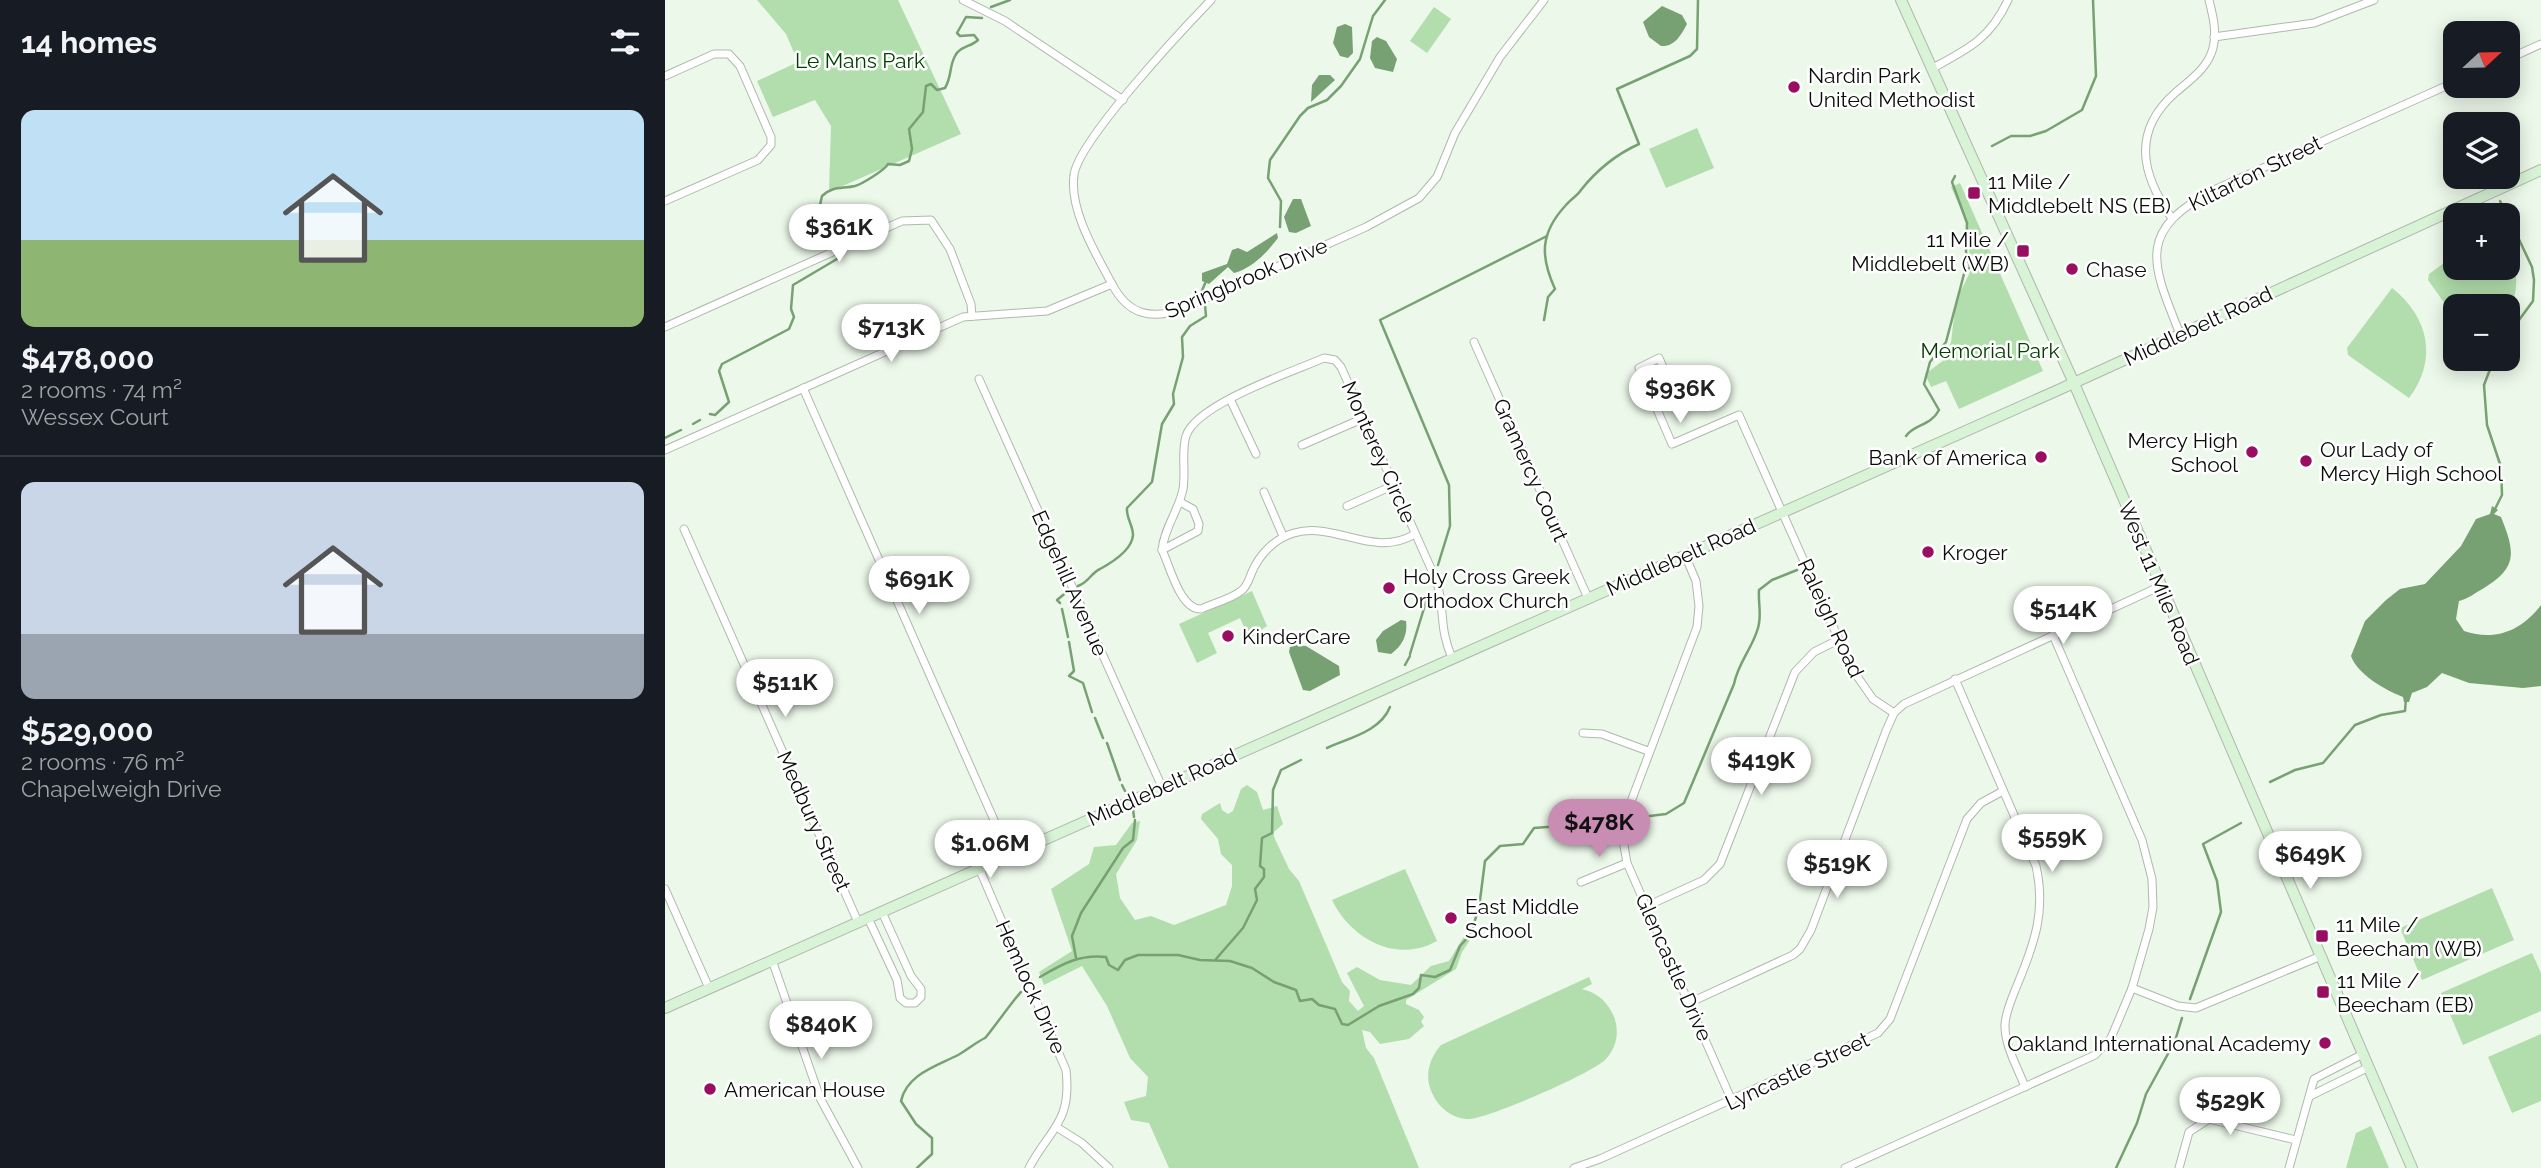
<!DOCTYPE html>
<html lang="en">
<head>
<meta charset="utf-8">
<style>
  :root { --surface:#171b24; --page:#242831; --text:#f1f3f6; --muted:#9ea1a6; --line:#363941; --accent:#c98cb3 }
  body { margin:0; font-family:Raleway,sans-serif; background:var(--page); color:var(--text); height:100vh; display:flex; flex-direction:column; font-size:26px; white-space:nowrap }
  * { box-sizing:border-box; margin:0 }
  p { font-size:23px; color:var(--muted) }
  .icon { flex:none; width:38px; height:38px; fill:none; stroke:currentColor; stroke-width:2; stroke-linecap:round; stroke-linejoin:round }
  .map { position:relative; flex:1; overflow:hidden }
  .drawer { display:flex; flex-direction:column; background:var(--surface); width:665px }
  .drawer>* { flex:none }
  .needle { width:46px; rotate:68deg }
  .tools { position:absolute; left:1778px; top:21px; display:grid; gap:14px }
  .tools a { display:grid; place-items:center; width:77px; height:77px; border-radius:14px; background:var(--surface); box-shadow:0 4px 18px #0003; font-size:35px }
  .price { position:absolute; translate:-50% -60px; padding:0 16px; border-radius:24px; background:#fff; color:#222; font-size:23px; line-height:46px; filter:drop-shadow(0 2px 4px #0008) }
  .price::after { content:''; position:absolute; left:50%; top:42px; width:21px; height:16px; margin-left:-10px; background:inherit; clip-path:polygon(0 0,100% 0,50% 100%) }
  .price.active { background:var(--accent); color:#111 }
  ul { padding:0; list-style:none }
  li { display:grid; align-content:center; gap:14px; height:371px; padding:0 21px }
  li+li { border-top:2px solid var(--line) }
  li span { display:grid; place-items:center; height:217px; border-radius:14px; color:#555 }
  li>.icon { margin-inline-start:auto }
  span .icon { width:126px; height:126px; fill:#fffc; stroke-width:1 }
  li b { font-size:30px }
  h2 { display:flex; justify-content:space-between; align-items:center; height:84px; padding:0 21px; font-size:30px }
  main { display:flex; flex:1; min-height:0 }
  .map>svg:first-child { display:block }
  .green { fill:#b2ddac }
  .water { fill:#78a173 }
  .lines { fill:none; stroke-linecap:round; stroke-linejoin:round }
  .stream { stroke:#78a173; stroke-width:2.5 }
  .street-casing { stroke:#aeb9ac; stroke-width:9 }
  .secondary-casing { stroke:#aeb9ac; stroke-width:12 }
  .street { stroke:#fff; stroke-width:7 }
  .secondary { stroke:#d8f3d5; stroke-width:10 }
  .poi-dot { fill:#990e61; stroke:#fff; stroke-width:2.5 }
  .labels { text-anchor:middle; dominant-baseline:central; stroke-width:5; stroke-linejoin:round; paint-order:stroke }
  .park-label { font-size:21px; fill:#024000; stroke:#fff }
  .poi-label { font-size:21px; fill:#090d09; stroke:#fff; text-anchor:start }
  .street-label { font-size:21px; fill:#090d09; stroke:#fff }
</style>
</head>
<body>
<main>
<section class="drawer">
<h2>14 homes<svg class="icon" aria-label="filters" viewBox="0 0 24 24"><path d="M4 7h16M4 17h16"/><circle cx="9" cy="7" r="2"/><circle cx="15" cy="17" r="2"/></svg></h2>
<ul>
<li><span style="background:linear-gradient(#bfe0f5 60%,#8fb573 0)"><svg class="icon" aria-label="home" viewBox="0 0 24 24"><path d="M3 11l9-7 9 7M6 9v11h12V9"/></svg></span><div><b>$478,000</b><p>2 rooms · 74 m²</p><p>Wessex Court</p></div></li>
<li><span style="background:linear-gradient(#c9d6e8 70%,#9aa5b1 0)"><svg class="icon" aria-label="home" viewBox="0 0 24 24"><path d="M3 11l9-7 9 7M6 9v11h12V9"/></svg></span><div><b>$529,000</b><p>2 rooms · 76 m²</p><p>Chapelweigh Drive</p></div></li>
</ul>
</section>
<div class="map">
<svg width="1876" height="1168" viewBox="0 0 1876 1168">
  <rect width="100%" height="100%" fill="#ecf8ea"/>
  <!-- green -->
  <g class="green">
    <path d="M92,0H233L296,134L164,192L166,126L150,100L108,117L92,81L133,62L121,34Z"/>
    <path d="M769,7L786,19L762,53L745,41Z"/>
    <path d="M1032,128L1049,168L1001,188L984,149Z"/>
    <path d="M1295,183L1378,371L1294,409L1281,381L1266,387L1260,374L1279,360L1286,342L1291,301L1306,270L1301,220L1286,187Z"/>
    <path d="M1843,250C1854,270 1854,293 1843,312V306H1790V318L1763,280L1764,274L1790,255V268H1843Z"/>
    <path d="M1727,288C1764,317 1773,360 1744,398L1683,355L1682,348Z"/>
    <path d="M587,591L602,626L584,638L575,618L543,633L552,653L532,663L514,624Z"/>
    <path d="M582,785L592,792L598,810L612,806L618,824L609,832V837L624,869L634,881L677,982L685,991L684,1001L693,1011L699,1006L682,973L692,967L715,980L746,985L766,966L784,961L804,928L811,931L797,952L791,969L741,1000V1004L754,1010L759,1017L756,1022L759,1026L744,1039L715,1044L705,1032L697,1030L701,1048L709,1058L754,1168H504L484,1123L466,1120L459,1102L481,1096L483,1077L465,1058L442,1006L417,966L379,985L374,972L407,951L386,889L424,864L429,847L451,845L467,823L475,821L472,840L451,874L455,898L470,920L486,916L509,925L561,905L567,886V865L556,854L553,839L536,819L537,814L555,803L557,810L563,814L568,811L576,789Z"/>
    <path d="M740,869L772,941C731,964 686,939 667,900Z"/>
    <path d="M1827,888L1849,940L1757,980L1735,928Z"/>
    <path d="M1867,953L1876,973V1011L1798,1045L1776,993Z"/>
    <path d="M924,977L927,984L917,989C949,996 964,1036 940,1060C927,1073 819,1121 802,1119C787,1118 774,1108 768,1095C759,1078 763,1060 776,1045Z"/>
    <path d="M1876,1034V1101L1847,1113L1823,1057Z"/>
    <path d="M1706,1126L1724,1168H1681L1691,1133Z"/>
  </g>
  <!-- water -->
  <g class="water">
    <path d="M997,6L1017,15L1022,24C1016,35 1010,47 996,46L984,37L978,22Z"/>
    <path d="M680,24L687,27L688,53L683,58L675,56L668,43L672,27Z"/>
    <path d="M712,37L721,41L732,59L728,72L710,68L705,58L707,41Z"/>
    <path d="M654,75H665L670,80L646,102L647,85Z"/>
    <path d="M628,199H636L646,226L631,233L624,232L619,217Z"/>
    <path d="M612,233L613,238C602,252 588,268 569,273L563,267L544,284L537,281V273L562,264L567,250L573,248L582,252Z"/>
    <path d="M1827,506L1833,510L1829,514L1836,517C1850,552 1853,567 1819,588C1810,593 1803,599 1794,601L1791,619L1799,631C1831,642 1857,630 1876,605V686L1858,688L1804,683L1777,673L1762,687L1747,693L1744,702H1739L1738,697C1720,690 1692,674 1686,656L1700,621L1721,600L1735,589L1760,584L1796,546L1811,519L1825,514Z"/>
    <path d="M736,620L741,621C743,635 737,646 726,654L713,652L711,640L718,631Z"/>
    <path d="M631,645L641,646L674,666L675,675L645,691L638,690L624,652L625,647Z"/>
  </g>
  <g class="lines">
    <!-- stream -->
    <g class="stream">
      <path d="M326,7L345,0"/>
      <path d="M1327,146L1346,136H1365L1381,131L1417,110L1431,76L1428,0"/>
      <path d="M1835,201L1839,209"/>
      <path d="M1843,216L1867,267L1869,280L1868,301L1843,335"/>
      <path d="M615,227L616,201L603,178L605,160L635,116L643,108L662,100L676,86L695,59L708,16L720,0"/>
      <path d="M171,244L153,214L157,196C167,186 177,189 190,186C197,184 220,170 223,164L235,165L244,161L247,149L244,129L258,112L261,86L266,84L272,90L280,88C287,76 284,67 290,56C295,46 306,47 313,40L309,35L295,36L292,33L301,17L317,18"/>
      <path d="M536,293L541,281"/>
      <path d="M879,320L883,297L890,289C875,256 875,233 901,205C905,200 912,196 916,190C931,171 952,154 974,144L952,89L1025,56L1032,49L1033,0"/>
      <path d="M1829,359L1819,385L1822,425L1836,467L1837,495L1830,509"/>
      <path d="M45,414L50,415L64,402L54,371L57,364L124,329L129,317L126,309L128,285L172,259L173,255"/>
      <path d="M28,424L35,420"/>
      <path d="M1241,436C1249,424 1266,426 1274,410L1259,384L1265,362L1281,342L1299,274L1305,267L1301,252L1302,223L1287,182L1290,176"/>
      <path d="M0,438L16,430"/>
      <path d="M773,565L785,526L784,485L715,320L882,236"/>
      <path d="M413,586C424,582 426,573 435,569C446,563 467,551 468,535C468,525 461,518 462,508L487,482L497,424L509,404L508,394L518,357L517,337L525,326L541,316L540,305"/>
      <path d="M395,603L392,600L403,591"/>
      <path d="M397,609L403,637"/>
      <path d="M404,642L409,671L404,676L418,683L427,712"/>
      <path d="M745,654L764,592"/>
      <path d="M740,665L745,656"/>
      <path d="M430,718L438,738"/>
      <path d="M442,743L455,780"/>
      <path d="M662,748C683,738 715,732 725,707"/>
      <path d="M1605,782L1630,770L1658,763L1690,725L1716,715L1740,711L1741,698"/>
      <path d="M457,785L460,791"/>
      <path d="M468,809L469,817"/>
      <path d="M968,818L1001,814L1019,803L1069,684C1073,663 1087,649 1093,628C1097,615 1093,603 1094,590L1107,580L1132,570"/>
      <path d="M411,958L407,936L416,913L458,848L468,840L470,820"/>
      <path d="M551,959L578,928L592,900L590,889L599,877V869L595,866L597,838L607,833L608,790L616,770L636,760"/>
      <path d="M375,977C397,964 415,954 441,957L444,965L453,970L460,960L473,955H513L535,960L565,961L587,968L609,982L631,990L635,1001L647,999L654,1005L670,1009L677,1024L683,1025L714,1006L748,994L754,988L756,975L770,977L785,970L795,946L805,935L814,908L820,861L835,846L858,844L869,828L948,822"/>
      <path d="M1525,999L1556,912L1552,881L1538,844L1576,823"/>
      <path d="M252,1168L267,1154V1138L251,1124L236,1101C242,1074 272,1066 293,1055C302,1050 310,1043 320,1038C323,1036 348,1000 356,992"/>
      <path d="M1451,1168L1472,1123L1481,1094L1510,1041L1517,1018"/>
    </g>
    <!-- street casing -->
    <g class="street-casing">
      <g id="street">
        <path d="M298,0L340,21L458,100"/>
        <path d="M546,0C518,29 413,141 409,175C404,210 431,254 447,284C463,315 486,320 517,309L701,227L754,198L772,177L790,133L835,57L879,0"/>
        <path d="M1549,37L1649,23L1709,0"/>
        <path d="M1843,59L1876,44"/>
        <path d="M1266,69C1303,49 1325,39 1343,0"/>
        <path d="M0,76L49,54H64L75,66L106,137V145L93,160L0,201"/>
        <path d="M1506,217C1477,175 1466,132 1510,93C1525,80 1543,68 1548,48C1552,32 1548,16 1544,0"/>
        <path d="M0,327L237,221L266,220L285,249L306,304L307,316"/>
        <path d="M1515,334C1486,262 1471,230 1551,189L1790,82"/>
        <path d="M809,342L923,598"/>
        <path d="M314,379L497,787"/>
        <path d="M138,388L344,854"/>
        <path d="M565,399L591,454"/>
        <path d="M988,400L974,368L994,358L1004,381L988,400L1007,444L1074,415L1187,669L1208,699L1229,713"/>
        <path d="M637,445L699,418"/>
        <path d="M0,450L298,317L382,311L447,284"/>
        <path d="M599,492L618,536"/>
        <path d="M682,506L727,486"/>
        <path d="M19,529L193,922"/>
        <path d="M750,534C708,559 671,521 629,533C610,538 594,555 587,572C584,579 582,587 576,591C566,599 549,603 536,609C515,610 505,566 497,550C499,528 514,510 518,489C521,472 516,452 521,436C531,404 627,372 659,358L670,360L676,367L772,582C780,612 774,628 787,658"/>
        <path d="M497,550L533,531L534,524L528,509L515,502"/>
        <path d="M1020,555L1031,581L1034,606L1032,627L956,828L962,863L1067,1101"/>
        <path d="M1290,679L1371,866C1381,910 1370,942 1353,983C1348,996 1341,1010 1340,1024C1339,1045 1353,1068 1360,1087"/>
        <path d="M918,733L937,734L983,751"/>
        <path d="M314,868L401,1070C407,1123 385,1128 364,1168"/>
        <path d="M916,882L962,863"/>
        <path d="M0,889L44,988"/>
        <path d="M982,906L1039,880L1055,864L1130,672L1149,652L1173,640"/>
        <path d="M203,918L232,980L235,998L241,1003H250L256,997V989L246,976L217,912"/>
        <path d="M107,960L155,1098L193,1168"/>
        <path d="M1467,988L1513,1006L1531,1008L1656,956"/>
        <path d="M1024,1003L1128,955L1135,949L1146,930L1221,731L1229,713L1239,704L1496,586"/>
        <path d="M1645,1096L1704,1067"/>
        <path d="M393,1128L417,1143L444,1168"/>
        <path d="M909,1168L935,1159L1213,1033L1225,1019L1302,819L1316,803L1338,791"/>
        <path d="M1180,1168L1430,1055L1446,1038L1467,988L1484,929L1488,907L1487,879L1477,840L1388,635"/>
        <path d="M1514,1168L1524,1132L1544,1119L1631,1140"/>
        <path d="M1624,1168L1649,1079L1698,1054"/>
      </g>
    </g>
    <!-- secondary casing -->
    <g class="secondary-casing">
      <g id="secondary">
        <path d="M1236,0L1408,381L1747,1168"/>
        <path d="M0,1008L1391,391L1876,170"/>
      </g>
    </g>
    <!-- street -->
    <use href="#street" class="street"/>
    <!-- secondary -->
    <use href="#secondary" class="secondary"/>
  </g>
  <!-- markers -->
  <g class="poi-dot">
    <circle cx="1129" cy="87" r="7"/>
    <rect x="1302" y="186" width="14" height="14" rx="3.5"/>
    <rect x="1351" y="244" width="14" height="14" rx="3.5"/>
    <circle cx="1407" cy="269" r="7"/>
    <circle cx="1587" cy="452" r="7"/>
    <circle cx="1376" cy="457" r="7"/>
    <circle cx="1641" cy="461" r="7"/>
    <circle cx="1263" cy="552" r="7"/>
    <circle cx="724" cy="588" r="7"/>
    <circle cx="563" cy="636" r="7"/>
    <circle cx="786" cy="918" r="7"/>
    <rect x="1650" y="929" width="14" height="14" rx="3.5"/>
    <rect x="1651" y="985" width="14" height="14" rx="3.5"/>
    <circle cx="1660" cy="1043" r="7"/>
    <circle cx="45" cy="1089" r="7"/>
  </g>
  <g class="labels">
    <!-- park labels -->
    <g class="park-label">
      <text x="195" y="60">Le Mans Park</text>
      <text x="1325" y="350">Memorial Park</text>
    </g>
    <!-- poi labels -->
    <g class="poi-label">
      <text x="1143" y="75">Nardin Park<tspan x="1143" dy="24">United Methodist</tspan></text>
      <text x="1323" y="181">11 Mile /<tspan x="1323" dy="24">Middlebelt NS (EB)</tspan></text>
      <text x="1344" y="239" text-anchor="end">11 Mile /<tspan x="1344" dy="24">Middlebelt (WB)</tspan></text>
      <text x="1421" y="269">Chase</text>
      <text x="1573" y="440" text-anchor="end">Mercy High<tspan x="1573" dy="24">School</tspan></text>
      <text x="1655" y="449">Our Lady of<tspan x="1655" dy="24">Mercy High School</tspan></text>
      <text x="1362" y="457" text-anchor="end">Bank of America</text>
      <text x="1277" y="552">Kroger</text>
      <text x="738" y="576">Holy Cross Greek<tspan x="738" dy="24">Orthodox Church</tspan></text>
      <text x="577" y="636">KinderCare</text>
      <text x="800" y="906">East Middle<tspan x="800" dy="24">School</tspan></text>
      <text x="1671" y="924">11 Mile /<tspan x="1671" dy="24">Beecham (WB)</tspan></text>
      <text x="1672" y="980">11 Mile /<tspan x="1672" dy="24">Beecham (EB)</tspan></text>
      <text x="1646" y="1043" text-anchor="end">Oakland International Academy</text>
      <text x="59" y="1089">American House</text>
    </g>
    <!-- street labels -->
    <g class="street-label">
      <text transform="translate(1590 173) rotate(-26)">Kiltarton Street</text>
      <text transform="translate(581 278) rotate(-23)">Springbrook Drive</text>
      <text transform="translate(1533 326) rotate(-25)">Middlebelt Road</text>
      <text transform="translate(714 452) rotate(66)">Monterey Circle</text>
      <text transform="translate(866 470) rotate(66)">Gramercy Court</text>
      <text transform="translate(1016 557) rotate(-24)">Middlebelt Road</text>
      <text transform="translate(405 583) rotate(66)">Edgehill Avenue</text>
      <text transform="translate(1494 583) rotate(67)">West 11 Mile Road</text>
      <text transform="translate(1166 618) rotate(65)">Raleigh Road</text>
      <text transform="translate(497 787) rotate(-24)">Middlebelt Road</text>
      <text transform="translate(149 821) rotate(66)">Medbury Street</text>
      <text transform="translate(1009 967) rotate(66)">Glencastle Drive</text>
      <text transform="translate(366 987) rotate(66)">Hemlock Drive</text>
      <text transform="translate(1132 1071) rotate(-25)">Lyncastle Street</text>
    </g>
  </g>
</svg>
<div class="tools">
<a><svg class="needle" viewBox="-14 -14 28 28"><path d="M0-13l5 13h-10z" fill="#e53935"/><path d="M0 13l5-13h-10z" fill="#9ea1a6"/></svg></a>
<a><svg class="icon" aria-label="layers" viewBox="0 0 24 24"><path d="M12 4l9 5-9 5-9-5zM3 14l9 5 9-5"/></svg></a>
<a>+</a>
<a>−</a>
</div>
<b class="price" style="left:174px;top:264px">$361K</b>
<b class="price" style="left:226px;top:364px">$713K</b>
<b class="price" style="left:1015px;top:425px">$936K</b>
<b class="price" style="left:254px;top:616px">$691K</b>
<b class="price" style="left:1398px;top:646px">$514K</b>
<b class="price" style="left:120px;top:719px">$511K</b>
<b class="price" style="left:1096px;top:797px">$419K</b>
<b class="price active" style="left:934px;top:859px">$478K</b>
<b class="price" style="left:1387px;top:874px">$559K</b>
<b class="price" style="left:325px;top:880px">$1.06M</b>
<b class="price" style="left:1645px;top:891px">$649K</b>
<b class="price" style="left:1172px;top:900px">$519K</b>
<b class="price" style="left:156px;top:1061px">$840K</b>
<b class="price" style="left:1565px;top:1137px">$529K</b>
</div>
</main>
</body>
</html>
